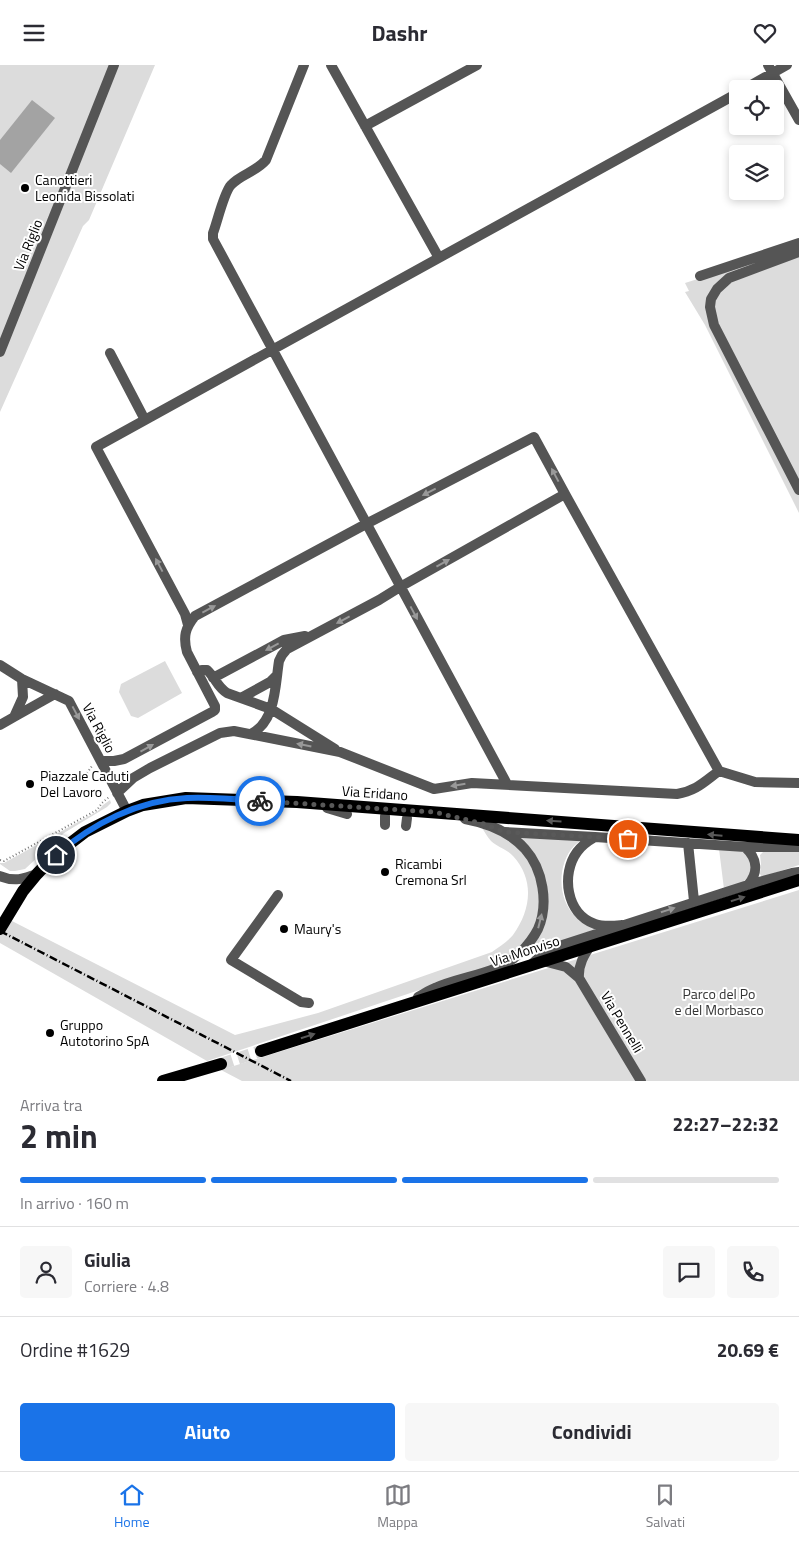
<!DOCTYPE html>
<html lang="it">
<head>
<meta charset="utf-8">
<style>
	:root { --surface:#fff; --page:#f7f7f7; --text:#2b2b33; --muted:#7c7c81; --line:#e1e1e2; --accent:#1a73e8 }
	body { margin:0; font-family:"Titillium Web",sans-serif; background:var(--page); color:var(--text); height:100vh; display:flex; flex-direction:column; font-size:19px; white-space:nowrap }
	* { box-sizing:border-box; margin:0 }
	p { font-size:16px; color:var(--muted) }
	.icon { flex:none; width:28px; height:28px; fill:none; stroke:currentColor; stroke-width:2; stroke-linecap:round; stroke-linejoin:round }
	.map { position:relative; height:1016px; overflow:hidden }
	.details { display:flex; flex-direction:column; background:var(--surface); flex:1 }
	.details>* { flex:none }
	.tools { position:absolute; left:729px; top:15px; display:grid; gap:10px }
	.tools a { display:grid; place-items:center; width:55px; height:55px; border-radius:5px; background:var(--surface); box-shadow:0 2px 8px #0003; font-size:25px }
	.pin { position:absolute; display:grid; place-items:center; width:42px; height:42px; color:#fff; margin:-21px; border:2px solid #fff; border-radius:50%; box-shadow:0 1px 5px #0007 }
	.courier { position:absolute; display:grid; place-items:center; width:50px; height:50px; margin:-25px; border:4px solid #1a73e8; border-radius:50%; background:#fff; color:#222; box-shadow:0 1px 6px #0007 }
	.head em { font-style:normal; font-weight:700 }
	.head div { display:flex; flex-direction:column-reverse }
	.head { display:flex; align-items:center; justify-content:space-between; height:85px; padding:0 20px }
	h1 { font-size:32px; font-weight:700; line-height:38px }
	.bar { display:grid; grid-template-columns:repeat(4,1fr); gap:8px 5px; align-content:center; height:60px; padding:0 20px }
	.bar i { height:6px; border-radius:4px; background:var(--line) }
	.bar .active { background:var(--accent) }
	.bar p { grid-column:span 4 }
	.line { display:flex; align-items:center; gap:12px; padding:0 20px; border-top:1px solid var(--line) }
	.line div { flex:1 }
	.round { display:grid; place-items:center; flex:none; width:52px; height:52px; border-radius:5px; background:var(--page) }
	.button { display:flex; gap:10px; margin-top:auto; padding:10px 20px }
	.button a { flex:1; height:58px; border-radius:5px; background:var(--accent); color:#fff; font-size:20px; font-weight:700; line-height:58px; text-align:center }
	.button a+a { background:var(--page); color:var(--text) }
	header { display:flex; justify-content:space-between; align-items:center; height:65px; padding:0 20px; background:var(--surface); font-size:22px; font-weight:700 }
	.dock { display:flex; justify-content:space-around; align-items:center; height:70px; border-top:1px solid var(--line); background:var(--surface); font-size:14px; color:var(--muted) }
	.dock a { display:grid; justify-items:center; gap:2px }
	.dock .active { color:var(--accent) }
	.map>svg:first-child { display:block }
	.green { fill:#dcdcdc }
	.water { fill:#a3a3a3 }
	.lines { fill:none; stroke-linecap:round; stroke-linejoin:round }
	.major-tunnel { stroke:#d9d9d9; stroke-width:12; stroke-dasharray:12 6; stroke-linecap:butt }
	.path { stroke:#777; stroke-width:2; stroke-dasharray:1 2.5; stroke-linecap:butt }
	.minor { stroke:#555; stroke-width:10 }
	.major { stroke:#000; stroke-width:12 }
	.rail { stroke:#000; stroke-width:2.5; stroke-dasharray:8 2.5 1 2.5; stroke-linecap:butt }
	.oneway { fill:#999 }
	.oneway2 { fill:#595959 }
	.done { stroke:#595959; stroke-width:5; stroke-dasharray:0 9 }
	.route { stroke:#1a73e8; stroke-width:6 }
	.poi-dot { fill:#000; stroke:#fff; stroke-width:2 }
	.labels { text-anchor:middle; stroke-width:4; stroke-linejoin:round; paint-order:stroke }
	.poi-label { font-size:14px; fill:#000; stroke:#fff; text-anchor:start }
	.street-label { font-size:14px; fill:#000; stroke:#fff }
	.park-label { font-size:14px; fill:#333; stroke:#fff }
</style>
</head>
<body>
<header><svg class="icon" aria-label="menu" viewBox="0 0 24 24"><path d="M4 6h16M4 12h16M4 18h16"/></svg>Dashr<svg class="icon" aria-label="heart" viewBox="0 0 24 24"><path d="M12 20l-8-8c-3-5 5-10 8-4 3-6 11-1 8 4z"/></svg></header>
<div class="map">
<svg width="799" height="1016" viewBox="0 0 799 1016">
	<rect width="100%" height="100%" fill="#fff"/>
	<path class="green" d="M0,0H155L89,155L83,161L0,347Z
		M799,182V448L705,260L685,227L689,226L685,218Z
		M165,596L182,628L138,653L131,651L119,627L121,619Z
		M110,735L111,738L107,742L64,768L25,804L15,806H10L0,799V798H4L98,746L103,740Z
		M482,763L583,773C580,776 577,778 574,781C557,799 557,835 576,852C583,857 596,860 605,863L207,996L0,878V866L10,855L235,970L318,948L492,887C499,882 508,876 513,870C531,845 535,815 513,791C507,784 497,782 491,776C487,772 485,767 482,763Z
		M719,784L739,785L747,789L753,802C745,820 742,818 724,824Z
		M763,787H799V800L762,812L760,809L761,799L760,790Z
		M799,825V1016H242L221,1005Z"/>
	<path class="water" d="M32,35L55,53L11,108L0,99V75Z"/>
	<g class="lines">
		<path class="major-tunnel" d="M221,999L261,986"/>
		<path class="path" d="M85,711L92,701
			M0,795L4,796L97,745L102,738L109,732"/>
		<path class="minor" d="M304,0L266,95C256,107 241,109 231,120C224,127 217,158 213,168V174L507,719
			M331,0L439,193
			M768,0L799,55
			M744,24L787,0
			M365,61L477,0
			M799,187L729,213L717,224L711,234L710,242L714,260L799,425
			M700,211L799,178
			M0,287L114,0
			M110,288L145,355
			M565,429L719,706
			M188,560L185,549L96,382L738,28
			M0,600L22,614L69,636L127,746
			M197,607L202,605H207C215,612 217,622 227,628L271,644L335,684
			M213,613L284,575L305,571
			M241,633L270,617L276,611
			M14,652L55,629
			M0,660L14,652L23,632L22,614
			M101,696H114L124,694L212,647L215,645V641L187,587C183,572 185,563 195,551L366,459L534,372L565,429L400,522L379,535L287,584L282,590L279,596C275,621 276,656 251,669
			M117,728L133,713L150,703L220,668L234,666L340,687L434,724L472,718L677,729C696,726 704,717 719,706L755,717L799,718
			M327,743L347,749
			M385,760V751
			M406,761L407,753
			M505,767L595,772
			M688,778L694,836
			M745,782H799
			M0,811C14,817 24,814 37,809
			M748,820L792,808L799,807
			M278,830L231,895L301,937L309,938
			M543,896L566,902L579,913L641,1016
			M531,900L547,885L748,820C759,807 757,793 745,782L595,772C588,776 582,780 577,787C561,809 566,849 595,859C604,862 612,861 622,860
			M579,913C578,900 584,890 591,880
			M418,932C424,929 429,925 435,923C461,911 499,909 520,888C526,882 534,872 538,864C549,839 543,804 525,784C510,767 487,758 465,754"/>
		<path class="major" d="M0,864L23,826L37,809L55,790L85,767L127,746L143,740L186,733L297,737L799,775
			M261,986L799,815
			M163,1016L221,999"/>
		<path class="rail" d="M0,866L291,1016"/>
	</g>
	<defs><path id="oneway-solid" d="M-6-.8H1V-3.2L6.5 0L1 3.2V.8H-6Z" transform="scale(1.25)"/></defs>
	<g class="oneway">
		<use href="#oneway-solid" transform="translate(555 410) rotate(-118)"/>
		<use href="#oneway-solid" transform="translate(429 427) rotate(153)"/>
		<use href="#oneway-solid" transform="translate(443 498) rotate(-29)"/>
		<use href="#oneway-solid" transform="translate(159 500) rotate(-118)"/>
		<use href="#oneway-solid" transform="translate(209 544) rotate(-28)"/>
		<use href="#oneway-solid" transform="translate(414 548) rotate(62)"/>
		<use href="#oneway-solid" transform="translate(343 555) rotate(152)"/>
		<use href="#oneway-solid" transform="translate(272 582) rotate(152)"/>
		<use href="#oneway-solid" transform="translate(76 648) rotate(62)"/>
		<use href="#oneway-solid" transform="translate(304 680) rotate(-169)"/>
		<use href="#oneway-solid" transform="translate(147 683) rotate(-29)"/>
		<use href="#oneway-solid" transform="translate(458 720) rotate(171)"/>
		<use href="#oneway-solid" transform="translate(668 845) rotate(-18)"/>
		<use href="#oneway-solid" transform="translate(540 856) rotate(-76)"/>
	</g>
	<g class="oneway2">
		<use href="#oneway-solid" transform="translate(554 756) rotate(-176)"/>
		<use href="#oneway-solid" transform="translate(715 770) rotate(-175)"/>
		<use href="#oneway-solid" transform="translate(738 834) rotate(-17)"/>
		<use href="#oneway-solid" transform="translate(308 971) rotate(-18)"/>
	</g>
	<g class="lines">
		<path class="done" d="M260,736L434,747L484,759L504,767L628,774"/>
		<path class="route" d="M56,790C92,759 138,735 187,733C211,732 236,734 260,736"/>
	</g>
	<g class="poi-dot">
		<circle cx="25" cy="123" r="5"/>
		<circle cx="30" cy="719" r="5"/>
		<circle cx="385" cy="807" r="5"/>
		<circle cx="284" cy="864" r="5"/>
		<circle cx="50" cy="968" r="5"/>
	</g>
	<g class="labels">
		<g class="poi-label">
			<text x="35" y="120">Canottieri<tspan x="35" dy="16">Leonida Bissolati</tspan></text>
			<text x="40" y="716">Piazzale Caduti<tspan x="40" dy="16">Del Lavoro</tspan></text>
			<text x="395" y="804">Ricambi<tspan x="395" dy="16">Cremona Srl</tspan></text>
			<text x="294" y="869">Maury's</text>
			<text x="60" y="965">Gruppo<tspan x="60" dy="16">Autotorino SpA</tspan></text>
		</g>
		<g class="street-label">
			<text transform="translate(28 180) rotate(-68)" y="5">Via Riglio</text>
			<text transform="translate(99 663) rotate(62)" y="5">Via Riglio</text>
			<text transform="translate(375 728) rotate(4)" y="5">Via Eridano</text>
			<text transform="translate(525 886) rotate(-18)" y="5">Via Monviso</text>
			<text transform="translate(622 957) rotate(59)" y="5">Via Pennelli</text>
		</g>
		<g class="park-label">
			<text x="719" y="934">Parco del Po<tspan x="719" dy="16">e del Morbasco</tspan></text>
		</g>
	</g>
</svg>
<div class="tools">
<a><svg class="icon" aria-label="locate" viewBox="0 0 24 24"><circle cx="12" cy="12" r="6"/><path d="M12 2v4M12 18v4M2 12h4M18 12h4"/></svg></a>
<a><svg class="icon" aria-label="layers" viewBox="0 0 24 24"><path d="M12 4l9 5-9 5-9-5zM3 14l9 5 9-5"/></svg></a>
</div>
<div class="pin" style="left:628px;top:774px;background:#ea580c"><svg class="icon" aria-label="bag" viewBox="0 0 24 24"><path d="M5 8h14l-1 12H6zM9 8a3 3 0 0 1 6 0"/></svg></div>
<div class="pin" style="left:56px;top:790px;background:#1f2937"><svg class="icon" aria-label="home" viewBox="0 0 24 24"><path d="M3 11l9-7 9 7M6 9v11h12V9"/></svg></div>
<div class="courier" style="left:260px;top:736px"><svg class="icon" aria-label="bike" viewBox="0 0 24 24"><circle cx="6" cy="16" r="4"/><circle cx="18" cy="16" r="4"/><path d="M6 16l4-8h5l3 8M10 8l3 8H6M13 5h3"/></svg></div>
</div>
<section class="details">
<div class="head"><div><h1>2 min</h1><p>Arriva tra</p></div><em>22:27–22:32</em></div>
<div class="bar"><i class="active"></i><i class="active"></i><i class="active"></i><i></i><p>In arrivo · 160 m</p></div>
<div class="line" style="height:90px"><a class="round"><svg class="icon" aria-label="person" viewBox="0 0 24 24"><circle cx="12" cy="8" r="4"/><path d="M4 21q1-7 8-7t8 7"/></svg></a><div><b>Giulia</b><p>Corriere · 4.8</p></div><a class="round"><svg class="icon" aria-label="chat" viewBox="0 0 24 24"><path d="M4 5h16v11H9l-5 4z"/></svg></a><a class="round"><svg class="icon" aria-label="phone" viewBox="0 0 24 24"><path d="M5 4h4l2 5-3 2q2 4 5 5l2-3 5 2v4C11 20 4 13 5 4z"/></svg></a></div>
<div class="line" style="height:65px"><div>Ordine #1629</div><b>20.69 €</b></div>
<div class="button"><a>Aiuto</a><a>Condividi</a></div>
</section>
<nav class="dock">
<a class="active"><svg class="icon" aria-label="home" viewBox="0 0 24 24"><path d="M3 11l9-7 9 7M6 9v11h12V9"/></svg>Home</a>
<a><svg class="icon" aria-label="map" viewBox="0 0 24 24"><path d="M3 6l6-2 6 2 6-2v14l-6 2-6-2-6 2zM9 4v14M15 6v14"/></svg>Mappa</a>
<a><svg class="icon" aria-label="saved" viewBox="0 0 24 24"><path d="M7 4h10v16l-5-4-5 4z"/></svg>Salvati</a>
</nav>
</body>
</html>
